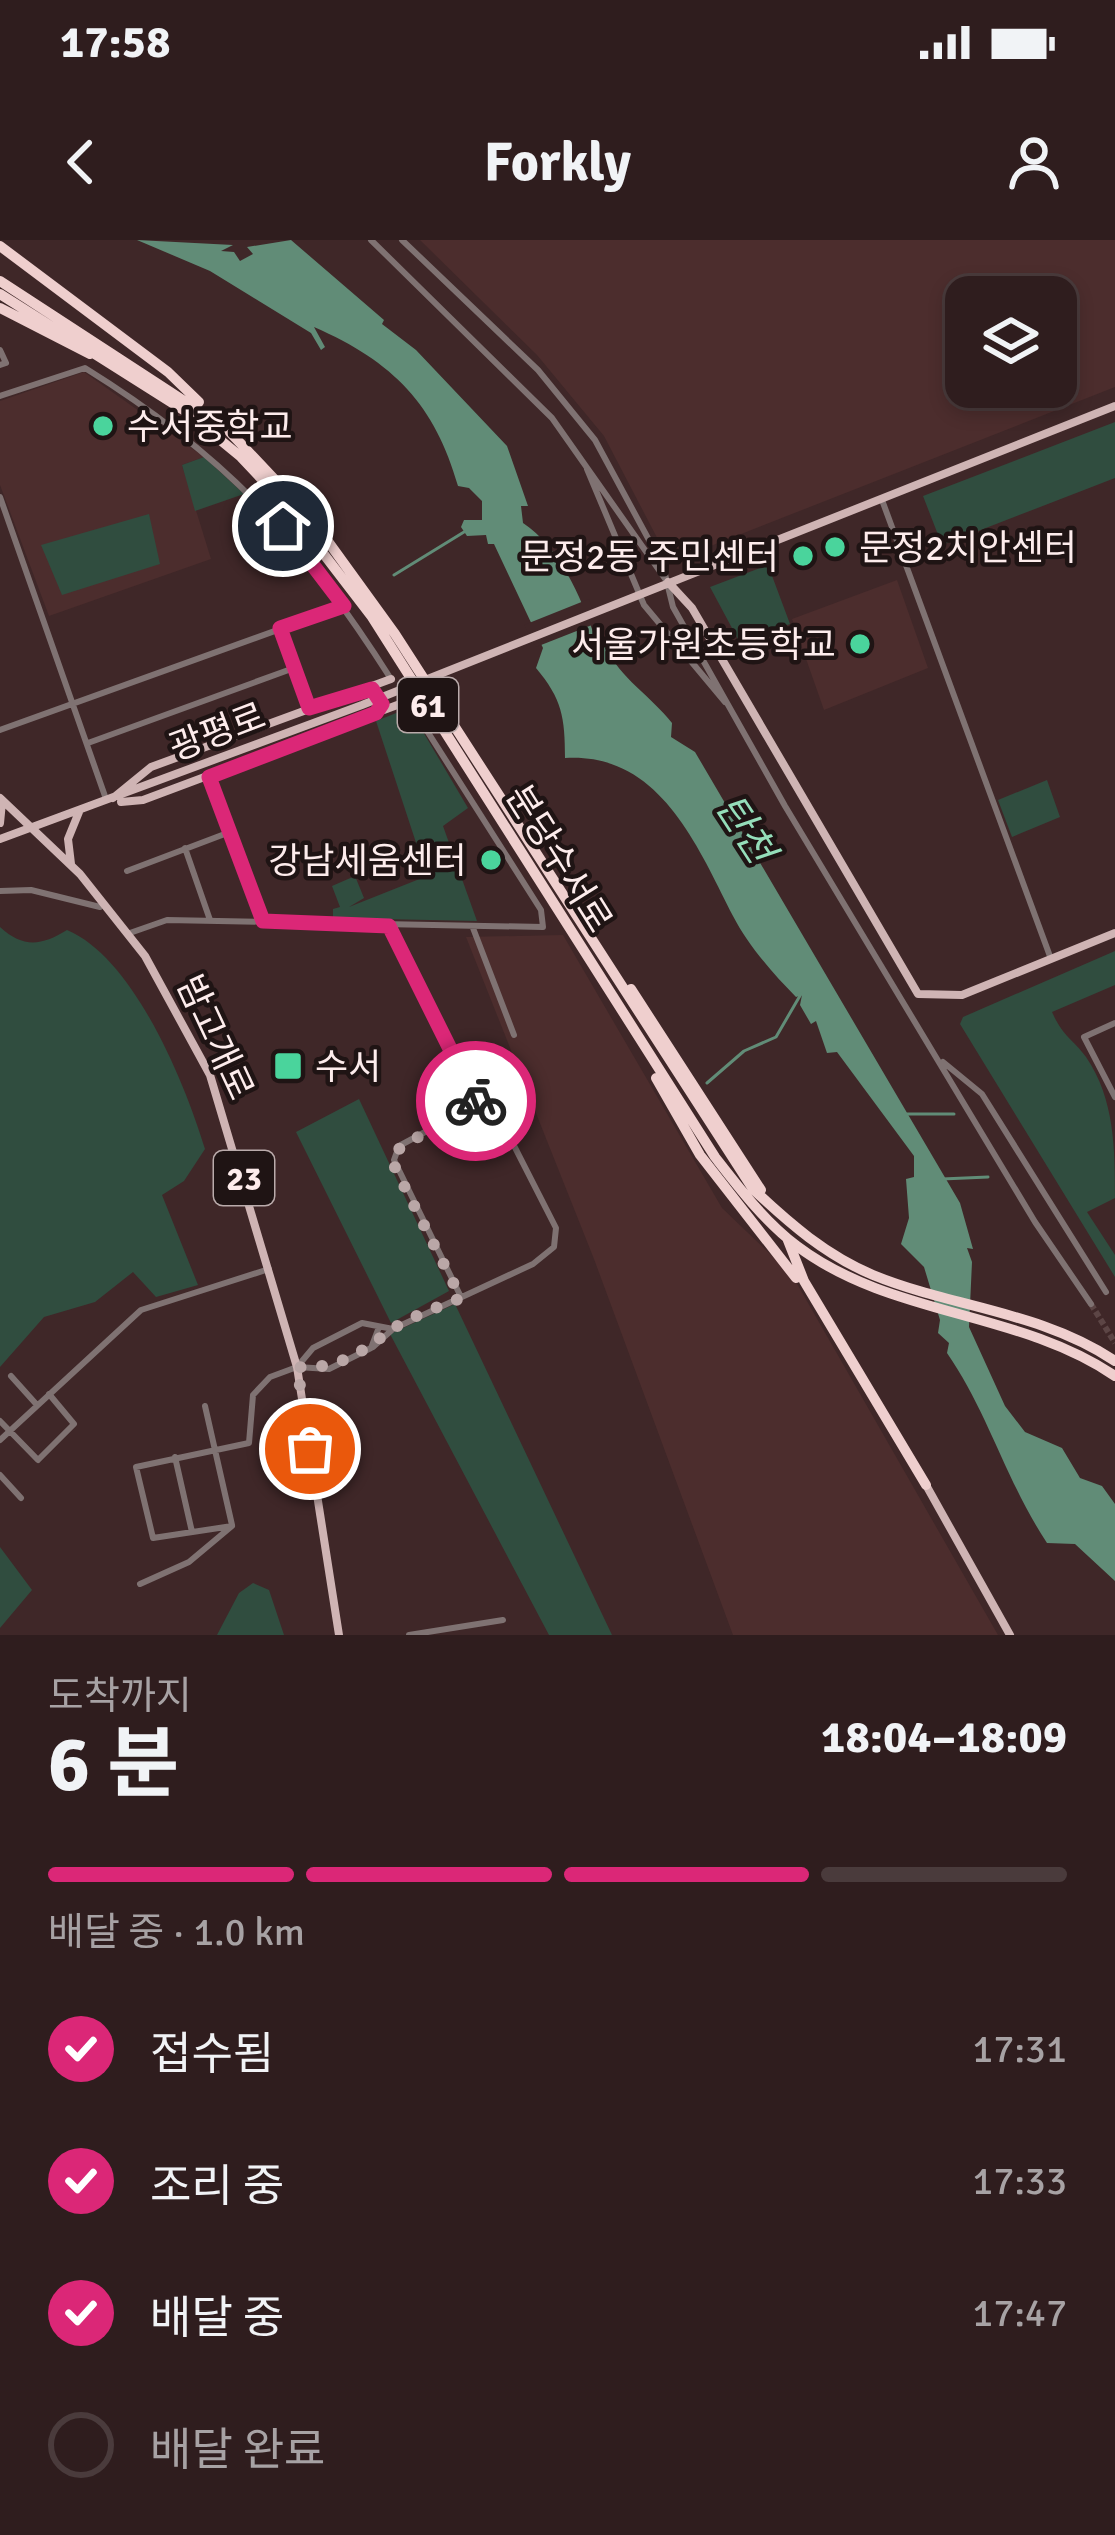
<!DOCTYPE html>
<html lang="ko">
<head>
<meta charset="utf-8">
<style>
	:root { --surface:#2f1d1e; --page:#3b2a2b; --text:#f1f3f6; --muted:#a7a2a4; --line:#4a3b3c; --accent:#db2777 }
	body { margin:0; font-family:Signika,"Noto Sans KR",sans-serif; background:var(--page); color:var(--text); height:100vh; display:flex; flex-direction:column; font-size:45px; white-space:nowrap }
	* { box-sizing:border-box; margin:0 }
	p { font-size:39px; color:var(--muted) }
	.icon { flex:none; width:66px; height:66px; fill:none; stroke:currentColor; stroke-width:2; stroke-linecap:round; stroke-linejoin:round }
	.map { position:relative; height:1395px; overflow:hidden }
	.details { display:flex; flex-direction:column; background:var(--surface); flex:1 }
	.details>* { flex:none }
	.controls { position:absolute; left:945px; top:36px; display:grid; gap:24px }
	.controls a { display:grid; place-items:center; width:132px; height:132px; border-radius:24px; background:var(--surface); box-shadow:0 6px 18px #0003,0 0 0 3px var(--line); font-size:60px }
	.pin { position:absolute; display:grid; place-items:center; width:102px; height:102px; color:#fff; margin:-51px; border:6px solid #fff; border-radius:50%; box-shadow:0 3px 12px #0007 }
	.courier { position:absolute; display:grid; place-items:center; width:120px; height:120px; margin:-60px; border:9px solid #db2777; border-radius:50%; background:#fff; color:#222; box-shadow:0 3px 15px #0007 }
	.summary em { font-style:normal; font-weight:700 }
	.summary div { display:flex; flex-direction:column-reverse }
	.summary { display:flex; align-items:center; justify-content:space-between; height:204px; padding:0 48px }
	h1 { font-size:78px; font-weight:700; line-height:90px }
	.bar { display:grid; grid-template-columns:repeat(4,1fr); gap:18px 12px; align-content:center; height:144px; padding:0 48px }
	.bar i { height:15px; border-radius:9px; background:var(--line) }
	.bar .on { background:var(--accent) }
	.bar p { grid-column:span 4 }
	ol { padding:0 48px; list-style:none }
	li { display:flex; align-items:center; gap:36px; height:132px }
	li p { margin-inline-start:auto }
	li .icon { padding:12px; border-radius:50%; background:var(--accent); color:#fff; stroke-width:4 }
	li:last-child { color:var(--muted) }
	li i { width:66px; height:66px; border:6px solid var(--line); border-radius:50% }
	.status { display:flex; justify-content:space-between; align-items:center; height:84px; padding:0 60px; background:var(--surface); direction:ltr }
	.status svg { height:33px; fill:currentColor }
	header { display:flex; justify-content:space-between; align-items:center; height:156px; padding:0 48px; background:var(--surface); font-size:54px; font-weight:700 }
	.map>svg:first-child { display:block }
	.built { fill:#4c2d2d; fill-rule:evenodd }
	.green { fill:#304d3f }
	.water { fill:#618c77 }
	.pier { fill:#3f2728 }
	.lines { fill:none; stroke-linecap:round; stroke-linejoin:round }
	.stream { stroke:#618c77; stroke-width:3 }
	.minor-tunnel { stroke:#5c4545; stroke-width:6; stroke-dasharray:6 3; stroke-linecap:butt }
	.minor { stroke:#7f7272; stroke-width:6 }
	.major { stroke:#cfb4b4; stroke-width:8 }
	.highway { stroke:#efcfce; stroke-width:10 }
	.done { stroke:#baa7a7; stroke-width:12; stroke-dasharray:0 21.6 }
	.route { stroke:#db2777; stroke-width:15 }
	.poi-dot { fill:#4ad49c; stroke:#1f1414; stroke-width:4.5 }
	.labels { text-anchor:middle; stroke-width:9; stroke-linejoin:round; paint-order:stroke }
	.shield { fill:#1f1414; stroke:#baabab; stroke-width:3 }
	.shield-label { font-size:33px; font-weight:bold; fill:#fdecec }
	.poi-label { font-size:36px; fill:#fdecec; stroke:#1f1414; text-anchor:start }
	.street-label { font-size:36px; fill:#fdecec; stroke:#1f1414 }
	.water-label { font-size:39px; font-style:italic; fill:#95deba; stroke:#1f1414 }
</style>
</head>
<body>
<div class="status"><b>17:58</b><svg viewBox="0 0 49 12"><path d="M0 12V9h3v3zM5 12V6h3v6zM10 12V3h3v9zM15 12V0h3v12zM26 1h20v11H26zM47 4h2v5h-2z"/></svg></div>
<header><svg class="icon" aria-label="back" viewBox="0 0 24 24"><path d="M15 5l-7 7 7 7"/></svg>Forkly<svg class="icon" aria-label="person" viewBox="0 0 24 24"><circle cx="12" cy="8" r="4"/><path d="M4 21q1-7 8-7t8 7"/></svg></header>
<div class="map">
<svg width="1115" height="1395" viewBox="0 0 1115 1395">
	<rect width="100%" height="100%" fill="#3f2728"/>
	<path class="built" d="M420,0H1115V147L675,320L665,313L604,196L537,115ZM966,57H1056V147H966Z
		M84,132L204,217L182,225L211,319L49,376L0,245V161Z
		M897,340L928,428L824,470L792,379Z
		M563,695L722,968L792,1035L998,1395H733L594,1019L466,697Z"/>
	<path class="green" d="M1115,182V238L942,305L923,256Z
		M204,217L244,254L195,271L182,225Z
		M149,274L160,324L62,355L41,305Z
		M768,325L790,384L740,403L710,347Z
		M409,468L468,568L443,586L477,681L333,678V669L340,667L332,646L355,636L364,658L349,667L427,636L376,481Z
		M1047,540L1060,577L1012,597L998,560Z
		M0,687C23,708 41,706 67,690C134,718 185,843 205,909L184,941L162,955L198,1045L156,1057L133,1032L95,1062L44,1077L0,1127Z
		M1115,711V745L1052,772C1063,797 1072,798 1086,817C1115,859 1115,910 1115,958L1087,972L1115,1015V1037L960,784L963,777Z
		M359,859L449,1051L391,1083L296,892Z
		M455,1064L612,1395H549L390,1094Z
		M0,1307L32,1350L0,1388Z
		M253,1343L269,1350L284,1395H217L239,1353Z"/>
	<path class="water" d="M137,0L233,5L221,11L234,12L240,21L253,14L247,7L291,0L384,80L382,84L416,110L507,206L528,266H521L523,283C559,307 580,354 596,400L616,404L607,409C620,438 651,456 672,483L671,497L695,512L960,963L973,1009L967,1008L972,1022L969,1087L1005,1166L1025,1192L1062,1208L1080,1238L1102,1246L1115,1264V1341L1075,1304L1047,1303C1006,1241 988,1172 947,1113L949,1103L938,1093L940,1080L924,1027L901,1004L909,978L906,939L914,937V916L837,812L827,813L816,781L811,784L800,765L802,755L796,757C773,734 748,705 733,676C697,605 659,512 565,518C565,477 562,459 536,428L543,408L494,304H488L486,295L467,296L461,287L464,280H482V261L469,248L458,246C435,165 394,122 314,87L325,107L321,110L311,93L210,31Z"/>
	<path class="pier" d="M589,359L597,383L536,407L524,385Z"/>
	<g class="lines">
		<path class="stream" d="M394,335L464,292
			M707,843L744,811L776,797L801,754
			M907,874H954
			M942,939L988,937"/>
		<path class="minor-tunnel" d="M1091,1064L1115,1103"/>
		<path class="minor" d="M371,0L552,178L666,340
			M402,0L538,130L595,200L663,326L673,367L785,566L1035,982L1091,1064
			M0,110L6,123L0,125
			M0,156L85,128C227,216 302,299 391,439
			M587,229L644,365L725,462
			M0,257L106,559
			M882,260L1051,719
			M280,388L309,468
			M0,490L344,366
			M88,503L294,428
			M210,537L263,679
			M185,608L210,680
			M127,631L230,592
			M0,651L31,650L100,667
			M389,686L477,864
			M473,688L514,795
			M127,694L167,680L543,687L541,670L408,461
			M1115,783L1084,797L1115,857
			M943,822L982,854L1106,1052
			M373,1107L393,1089
			M297,1127L313,1108L362,1083L393,1089L533,1024L554,1007L556,988L505,888L477,864L399,906L394,920L461,1057
			M11,1136L37,1165
			M205,1166L232,1285
			M0,1181L38,1220L74,1184L49,1154
			M0,1200L141,1070L269,1029
			M175,1217L192,1292
			M0,1235L21,1258
			M232,1286L153,1298L136,1227L249,1203L253,1155L270,1137L297,1127L329,1129L371,1108L379,1087
			M140,1344L189,1322L232,1286
			M409,1395L503,1380"/>
		<path class="major" d="M668,342L692,368L918,754L962,755L1115,693
			M0,558L80,634L145,716L210,835L297,1127L339,1395
			M113,558L151,527L391,439
			M121,562L143,560L408,461
			M0,583L2,562
			M0,599L362,465L1115,166
			M71,624L68,599L79,572
			M926,1245L1010,1395"/>
		<path class="highway" d="M0,6L168,132L199,162
			M0,41L227,189L311,278L395,394L753,949C790,984 826,1015 873,1035C954,1068 1040,1071 1115,1121
			M0,54L185,171L241,217L286,265L372,377L715,917C740,949 765,982 797,1006C891,1077 1018,1070 1115,1136
			M0,68L90,114
			M631,749L761,950
			M656,838L700,915L796,1038
			M787,998L804,1041L926,1245"/>
	</g>
	<g class="lines">
		<path class="done" d="M310,1209L297,1127C339,1129 359,1114 391,1090C411,1076 439,1067 461,1058L395,928L394,912L476,861"/>
		<path class="route" d="M283,286L344,366L280,388L309,468L372,449L382,464L376,473L209,537L263,681L389,686L476,861"/>
	</g>
	<g class="poi-dot">
		<circle cx="103" cy="186" r="12"/>
		<circle cx="835" cy="307" r="12"/>
		<circle cx="803" cy="316" r="12"/>
		<circle cx="860" cy="404" r="12"/>
		<circle cx="491" cy="620" r="12"/>
		<rect x="273" y="811" width="30" height="30" rx="6"/>
	</g>
	<g class="labels">
		<g class="shield">
			<rect x="398" y="438" width="60" height="54" rx="9"/>
			<rect x="214" y="911" width="60" height="54" rx="9"/>
		</g>
		<g class="shield-label">
			<text x="428" y="477">61</text>
			<text x="244" y="950">23</text>
		</g>
		<g class="poi-label">
			<text x="127" y="199">수서중학교</text>
			<text x="859" y="320">문정2치안센터</text>
			<text x="779" y="329" text-anchor="end">문정2동 주민센터</text>
			<text x="836" y="417" text-anchor="end">서울가원초등학교</text>
			<text x="467" y="633" text-anchor="end">강남세움센터</text>
			<text x="315" y="839">수서</text>
		</g>
		<g class="street-label">
			<text transform="translate(217 491) rotate(-21)" y="13">광평로</text>
			<text transform="translate(560 618) rotate(58)" y="13">분당수서로</text>
			<text transform="translate(216 797) rotate(65)" y="13">밤고개로</text>
		</g>
		<g class="water-label">
			<text transform="translate(746 588) rotate(57)" y="14">탄천</text>
		</g>
	</g>
</svg>
<div class="controls">
<a><svg class="icon" aria-label="layers" viewBox="0 0 24 24"><path d="M12 4l9 5-9 5-9-5zM3 14l9 5 9-5"/></svg></a>
</div>
<div class="pin" style="left:310px;top:1209px;background:#ea580c"><svg class="icon" aria-label="bag" viewBox="0 0 24 24"><path d="M5 8h14l-1 12H6zM9 8a3 3 0 0 1 6 0"/></svg></div>
<div class="pin" style="left:283px;top:286px;background:#1f2937"><svg class="icon" aria-label="home" viewBox="0 0 24 24"><path d="M3 11l9-7 9 7M6 9v11h12V9"/></svg></div>
<div class="courier" style="left:476px;top:861px"><svg class="icon" aria-label="bike" viewBox="0 0 24 24"><circle cx="6" cy="16" r="4"/><circle cx="18" cy="16" r="4"/><path d="M6 16l4-8h5l3 8M10 8l3 8H6M13 5h3"/></svg></div>
</div>
<section class="details">
<div class="summary"><div><h1>6 분</h1><p>도착까지</p></div><em>18:04–18:09</em></div>
<div class="bar"><i class="on"></i><i class="on"></i><i class="on"></i><i></i><p>배달 중 · 1.0 km</p></div>
<ol>
<li><svg class="icon" aria-label="check" viewBox="0 0 24 24"><path d="M5 12l5 5 9-10"/></svg>접수됨<p>17:31</p></li>
<li><svg class="icon" aria-label="check" viewBox="0 0 24 24"><path d="M5 12l5 5 9-10"/></svg>조리 중<p>17:33</p></li>
<li><svg class="icon" aria-label="check" viewBox="0 0 24 24"><path d="M5 12l5 5 9-10"/></svg>배달 중<p>17:47</p></li>
<li><i></i>배달 완료</li>
</ol>
</section>
</body>
</html>
